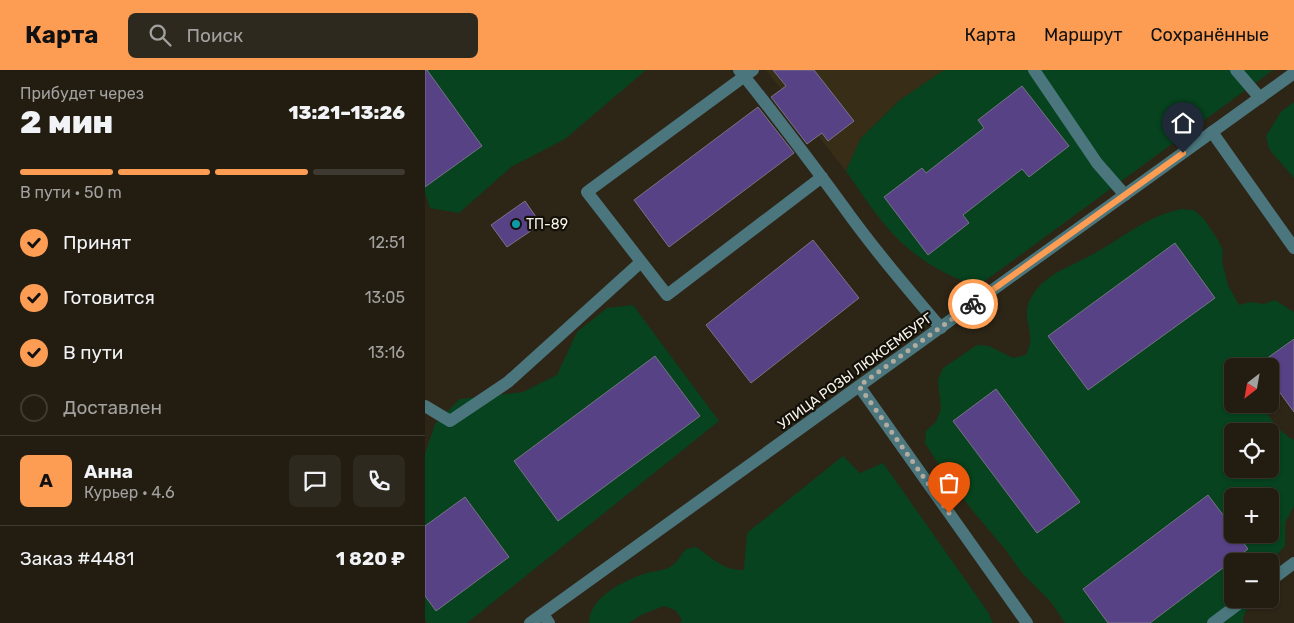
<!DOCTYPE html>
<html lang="ru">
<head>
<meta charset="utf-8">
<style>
	:root { --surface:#221c11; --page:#2e291f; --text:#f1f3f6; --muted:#a2a19f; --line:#3f3a31; --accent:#fc9d53 }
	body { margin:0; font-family:Rubik,sans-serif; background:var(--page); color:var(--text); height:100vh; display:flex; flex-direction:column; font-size:19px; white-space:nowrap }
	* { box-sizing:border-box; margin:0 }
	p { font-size:16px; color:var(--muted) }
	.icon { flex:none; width:28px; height:28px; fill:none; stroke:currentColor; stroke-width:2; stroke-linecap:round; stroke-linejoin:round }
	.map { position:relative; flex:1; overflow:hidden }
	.panel { display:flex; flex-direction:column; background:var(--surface); width:425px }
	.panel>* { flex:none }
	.needle { width:32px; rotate:211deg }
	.fabs { position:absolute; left:799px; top:288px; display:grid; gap:10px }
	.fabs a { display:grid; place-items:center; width:55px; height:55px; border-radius:8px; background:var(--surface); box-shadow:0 1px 4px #0004,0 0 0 1px var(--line); font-size:25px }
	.pin { position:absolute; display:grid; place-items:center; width:42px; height:42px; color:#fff; margin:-51px -21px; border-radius:50% 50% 50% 0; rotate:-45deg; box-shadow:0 0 5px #0007 }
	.pin .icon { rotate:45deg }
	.courier { position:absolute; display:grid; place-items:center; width:50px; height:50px; margin:-25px; border:4px solid #fc9d53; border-radius:50%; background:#fff; color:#222; box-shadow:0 1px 6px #0007 }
	.overview em { font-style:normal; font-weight:800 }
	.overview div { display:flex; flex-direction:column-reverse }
	.overview { display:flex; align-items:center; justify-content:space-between; height:85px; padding:0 20px }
	h1 { font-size:32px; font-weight:800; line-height:38px }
	.bar { display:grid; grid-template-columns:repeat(4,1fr); gap:8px 5px; align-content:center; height:60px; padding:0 20px }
	.bar i { height:6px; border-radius:4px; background:var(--line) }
	.bar .selected { background:var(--accent) }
	.bar p { grid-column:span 4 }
	.line { display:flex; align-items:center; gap:12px; padding:0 20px; border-top:1px solid var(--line) }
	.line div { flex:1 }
	.round { display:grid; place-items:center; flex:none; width:52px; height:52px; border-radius:8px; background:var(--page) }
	ol { padding:0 20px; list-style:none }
	li { display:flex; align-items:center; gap:15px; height:55px }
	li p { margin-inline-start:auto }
	li .icon { padding:5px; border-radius:50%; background:var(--accent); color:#111; stroke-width:4 }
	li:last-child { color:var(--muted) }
	li i { width:28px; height:28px; border:2px solid var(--line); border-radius:50% }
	header { display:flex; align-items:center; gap:30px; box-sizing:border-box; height:70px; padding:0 25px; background:var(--accent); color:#111 }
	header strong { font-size:24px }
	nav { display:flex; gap:28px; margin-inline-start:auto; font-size:18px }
	.search { width:350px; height:45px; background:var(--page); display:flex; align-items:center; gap:12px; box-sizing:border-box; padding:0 18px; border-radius:8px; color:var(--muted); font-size:19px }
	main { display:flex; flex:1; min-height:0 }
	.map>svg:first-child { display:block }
	.built { fill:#382e18 }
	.green { fill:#06431e; fill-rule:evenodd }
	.building { fill:#584286; stroke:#777385 }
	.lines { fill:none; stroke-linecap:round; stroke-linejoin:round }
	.service { stroke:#4b767e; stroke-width:12 }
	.minor { stroke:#4b767e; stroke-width:12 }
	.done { stroke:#b2aca0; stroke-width:5; stroke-dasharray:0 9 }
	.route { stroke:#fc9d53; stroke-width:6 }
	.culture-dot { fill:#0f9aa8; stroke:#131009; stroke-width:2 }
	.labels { text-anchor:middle; stroke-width:4.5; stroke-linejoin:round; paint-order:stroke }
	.poi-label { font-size:14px; fill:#f9f4ea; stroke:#131009; text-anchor:start }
	.street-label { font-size:14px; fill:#f9f4ea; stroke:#131009 }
</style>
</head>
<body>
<header>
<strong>Карта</strong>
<div class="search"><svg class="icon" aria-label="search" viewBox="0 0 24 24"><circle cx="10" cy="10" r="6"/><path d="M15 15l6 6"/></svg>Поиск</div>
<nav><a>Карта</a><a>Маршрут</a><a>Сохранённые</a></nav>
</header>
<main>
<section class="panel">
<div class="overview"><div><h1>2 мин</h1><p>Прибудет через</p></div><em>13:21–13:26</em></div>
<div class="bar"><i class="selected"></i><i class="selected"></i><i class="selected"></i><i></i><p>В пути · 50 m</p></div>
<ol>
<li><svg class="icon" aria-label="check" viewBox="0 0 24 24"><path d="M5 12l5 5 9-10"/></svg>Принят<p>12:51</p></li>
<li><svg class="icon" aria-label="check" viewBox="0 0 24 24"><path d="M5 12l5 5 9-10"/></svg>Готовится<p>13:05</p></li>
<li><svg class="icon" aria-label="check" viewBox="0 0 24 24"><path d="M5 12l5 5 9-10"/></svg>В пути<p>13:16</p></li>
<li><i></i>Доставлен</li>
</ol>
<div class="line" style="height:90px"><b class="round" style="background:var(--accent);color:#111">А</b><div><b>Анна</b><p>Курьер · 4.6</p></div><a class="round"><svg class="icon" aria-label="chat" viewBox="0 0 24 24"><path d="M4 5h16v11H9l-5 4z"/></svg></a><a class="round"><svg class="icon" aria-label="phone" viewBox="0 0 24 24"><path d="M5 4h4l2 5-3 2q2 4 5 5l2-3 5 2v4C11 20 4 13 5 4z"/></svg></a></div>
<div class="line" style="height:65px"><div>Заказ #4481</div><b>1 820 ₽</b></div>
</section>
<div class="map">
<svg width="869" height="553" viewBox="0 0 869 553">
	<rect width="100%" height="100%" fill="#2d2617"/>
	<path class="built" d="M341,0H519L475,30L436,68L421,101Z"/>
	<path class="green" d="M2,0H221L140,69L86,97L34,143L5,138L0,122Z
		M519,0H848L553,216C522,207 490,188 468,164C450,145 436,122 421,101L436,68L475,30Z
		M869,32V108L844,79L841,66L856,42Z
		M756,139L769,140L779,149L793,170L798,181L797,192L803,215L814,235L826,232L839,234L850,230L869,242V269L834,294L808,296V334H836C845,348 854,362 869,370V436L860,453V476L845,492L808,491V529H826L818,548V553H640L626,532L597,503L580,479L552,446L523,409L500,373L501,361L511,352L516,339L513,310L518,298L552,275L564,276L588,288L601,285C602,282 604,278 605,274C607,261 598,245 604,232C617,202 652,195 677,179C704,163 724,146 756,139ZM808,361H845V399H808ZM808,426H845V464H808Z
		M208,235L294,351L42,553H2L0,550V384L10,354L35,329L98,322L132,305L152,262L182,238Z
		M418,386L435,403L458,393L563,542L568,553H255L257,549L250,540L239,536L216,545L204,553H164C164,526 203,508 226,502C233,501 239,500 245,497C252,493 256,485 261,479L271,477C287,488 299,501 319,500L322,463Z"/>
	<path class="building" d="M0,0H2L57,76L0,117Z
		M348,0H389L429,51L403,71L397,63L382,74L346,27L361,16Z
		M597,16L644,76L604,107L597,99L538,145L544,153L503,185L459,127L497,98L501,103L559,58L553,50Z
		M333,37L369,83L244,177L209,130Z
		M100,131L116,154L82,177L66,155Z
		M388,170L434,228L326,313L281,255Z
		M750,173L790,228L663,320L623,266Z
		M869,269V342L845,309V296H835L834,294Z
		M230,286L275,346L133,451L89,391Z
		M571,319L655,432L612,463L528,351Z
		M783,425L808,458V464H812L823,479L725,553H683L658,519Z
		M40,427L84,487L11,541L0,526V456Z"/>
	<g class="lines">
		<path class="service" d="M314,0C350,44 384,90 418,136C448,178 482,218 516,258
			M328,0L162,122L242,225L397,107
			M609,0L672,93L700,125
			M811,0L835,28
			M787,62L869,178
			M0,336L25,351L83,312L216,192
			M845,511L869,493
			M118,544L124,553
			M788,553L820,529"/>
		<path class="minor" d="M434,316L602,553
			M105,553L869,3"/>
	</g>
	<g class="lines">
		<path class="done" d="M524,443L434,316L548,234"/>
		<path class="route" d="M548,234L758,83"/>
	</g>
	<circle class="culture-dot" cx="91" cy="154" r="5"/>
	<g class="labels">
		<g class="poi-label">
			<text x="101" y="159">ТП-89</text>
		</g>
		<g class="street-label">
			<text transform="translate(430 301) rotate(-36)" y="5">УЛИЦА РОЗЫ ЛЮКСЕМБУРГ</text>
		</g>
	</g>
</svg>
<div class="fabs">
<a><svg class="needle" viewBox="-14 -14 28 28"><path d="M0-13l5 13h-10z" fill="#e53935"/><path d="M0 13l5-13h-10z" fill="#a2a19f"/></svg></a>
<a><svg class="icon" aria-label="locate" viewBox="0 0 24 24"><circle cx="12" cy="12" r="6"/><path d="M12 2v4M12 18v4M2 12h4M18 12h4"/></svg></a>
<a>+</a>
<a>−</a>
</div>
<div class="pin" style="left:524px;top:443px;background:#ea580c"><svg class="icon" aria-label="bag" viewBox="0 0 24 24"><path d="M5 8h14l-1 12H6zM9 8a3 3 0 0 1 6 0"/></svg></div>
<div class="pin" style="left:758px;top:83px;background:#1f2937"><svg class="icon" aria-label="home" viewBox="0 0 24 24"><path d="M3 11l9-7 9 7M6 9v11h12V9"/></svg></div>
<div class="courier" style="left:548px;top:234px"><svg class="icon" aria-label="bike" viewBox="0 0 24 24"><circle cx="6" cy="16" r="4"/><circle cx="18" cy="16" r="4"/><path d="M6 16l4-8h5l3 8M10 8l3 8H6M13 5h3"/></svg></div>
</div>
</main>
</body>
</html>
